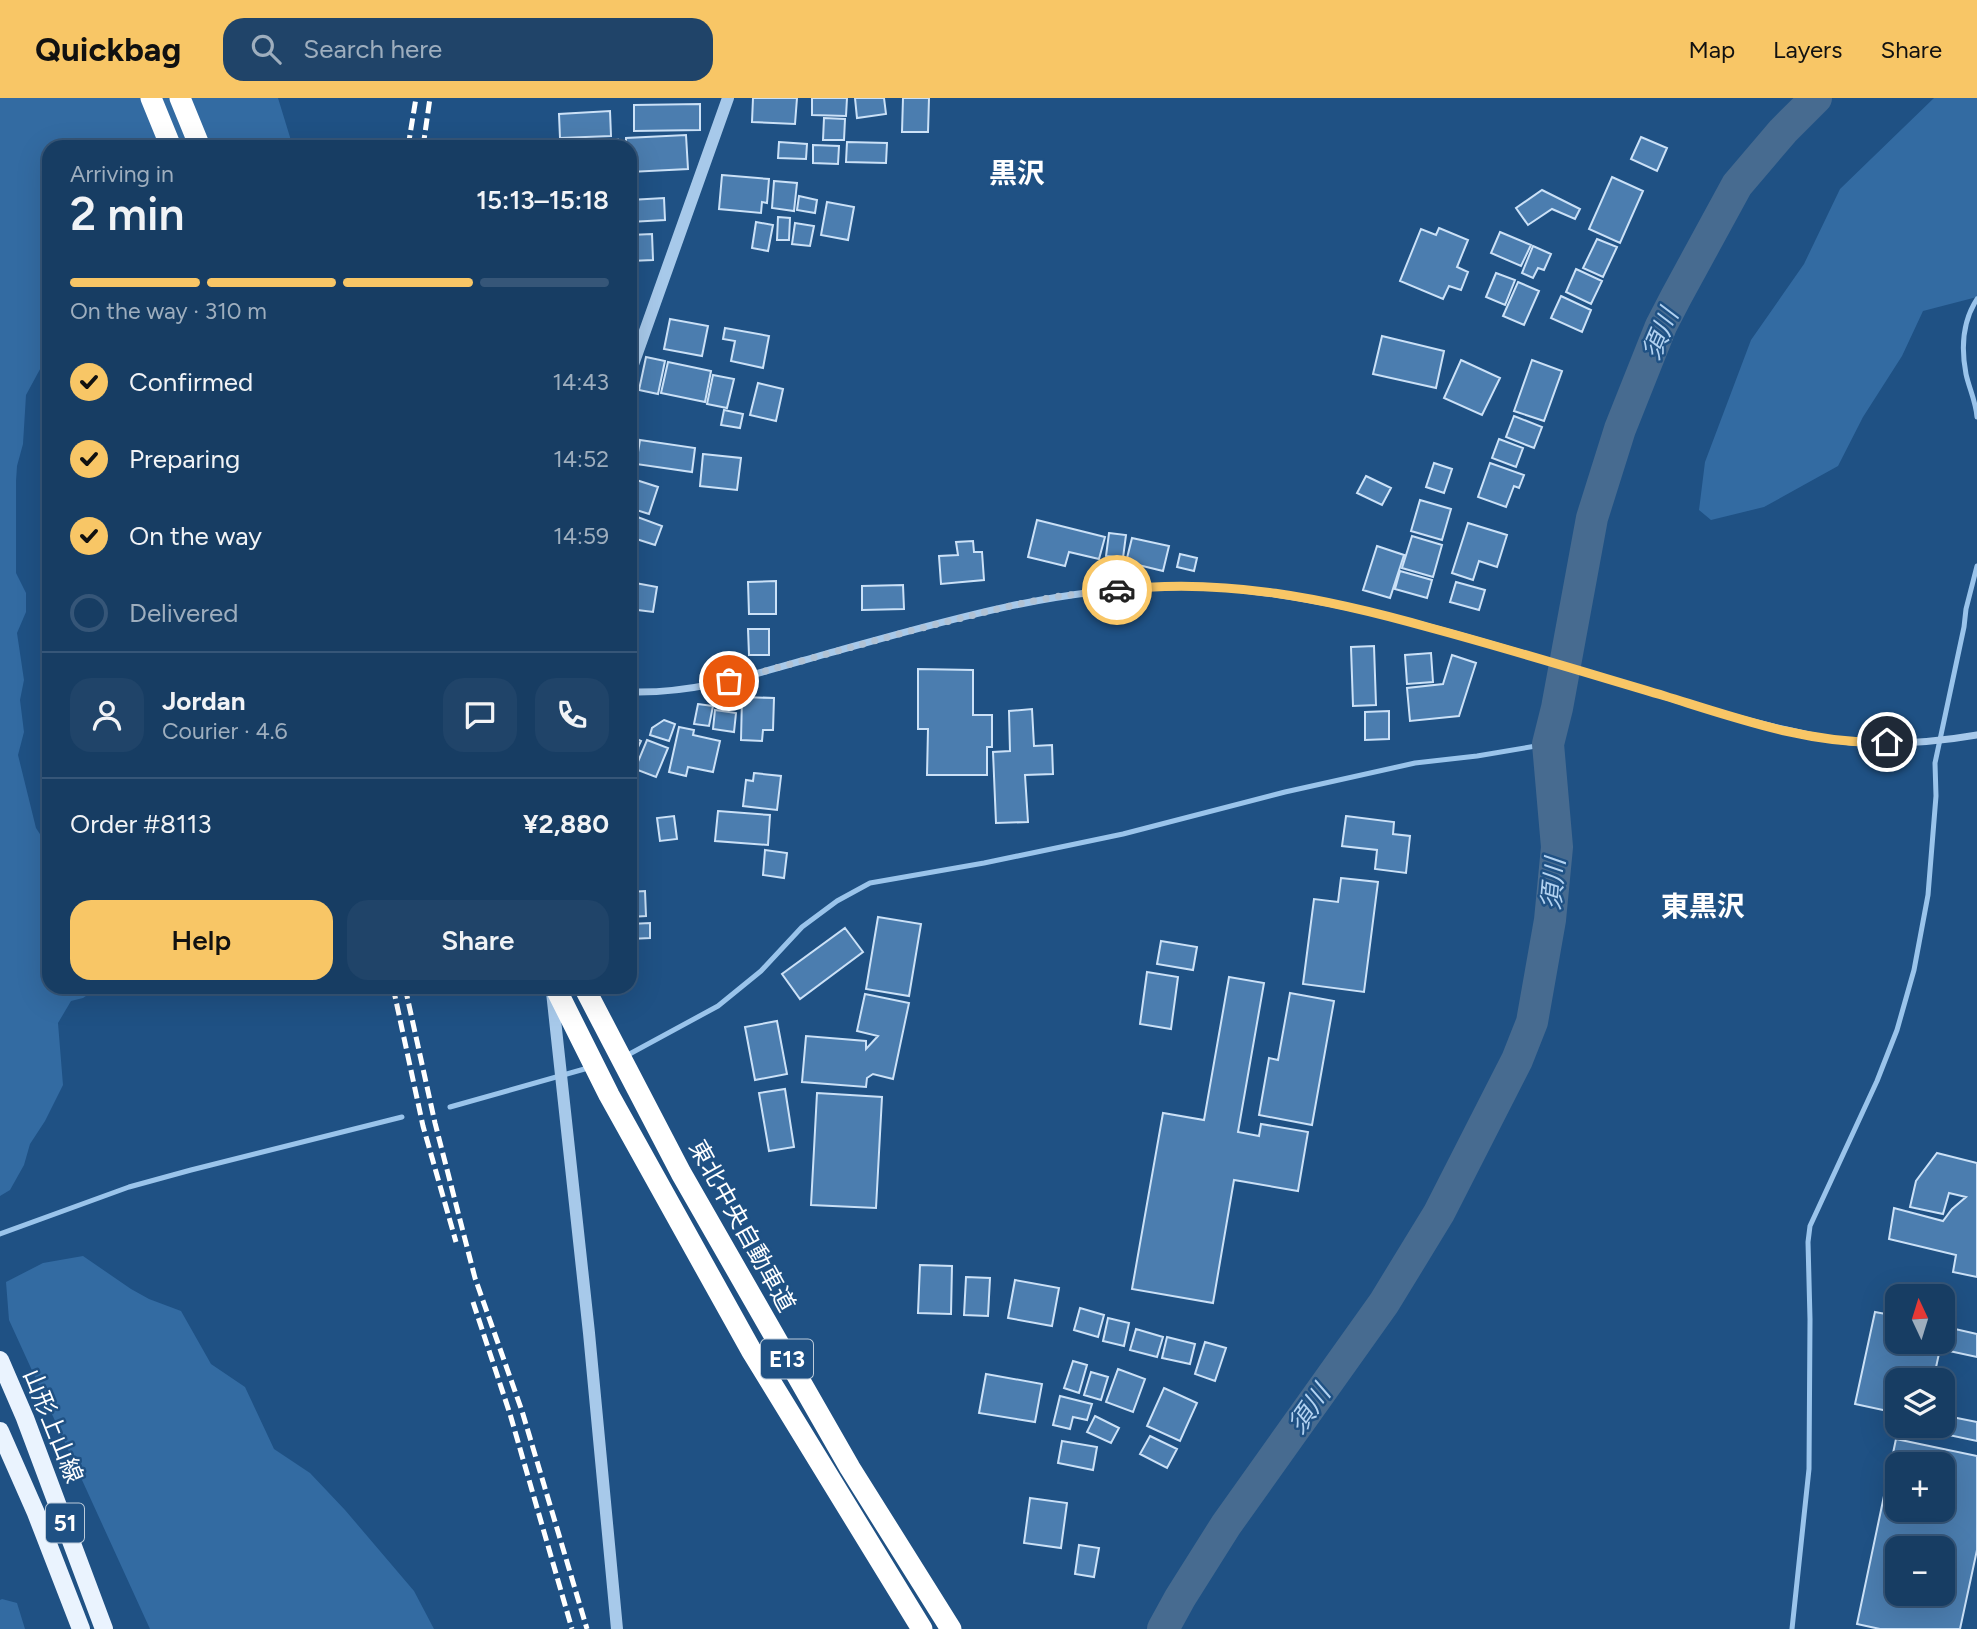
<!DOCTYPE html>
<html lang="en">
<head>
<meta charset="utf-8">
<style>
	:root { --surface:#173d63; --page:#204469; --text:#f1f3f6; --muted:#9eaebe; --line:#365678; --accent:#f8c666 }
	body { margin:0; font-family:Figtree,"Noto Sans JP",sans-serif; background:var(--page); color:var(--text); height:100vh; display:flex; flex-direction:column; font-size:26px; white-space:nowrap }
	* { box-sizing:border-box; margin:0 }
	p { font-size:23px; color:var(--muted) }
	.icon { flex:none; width:38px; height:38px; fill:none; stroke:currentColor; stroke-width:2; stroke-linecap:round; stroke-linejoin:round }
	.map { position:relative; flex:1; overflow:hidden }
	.details { position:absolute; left:42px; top:42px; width:595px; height:854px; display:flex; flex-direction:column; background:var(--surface); border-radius:21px; box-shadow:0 7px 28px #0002,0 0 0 2px var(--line) }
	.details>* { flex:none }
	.needle { width:46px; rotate:356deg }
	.buttons { position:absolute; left:1885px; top:1186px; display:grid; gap:14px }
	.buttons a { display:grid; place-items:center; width:70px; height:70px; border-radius:14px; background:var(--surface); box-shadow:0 7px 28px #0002,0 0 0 2px var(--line); font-size:35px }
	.pin { position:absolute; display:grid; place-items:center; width:60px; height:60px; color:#fff; margin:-30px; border:4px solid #fff; border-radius:50%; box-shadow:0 2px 7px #0007 }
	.courier { position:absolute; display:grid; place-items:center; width:70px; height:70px; margin:-35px; border:5px solid #f8c666; border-radius:50%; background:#fff; color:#222; box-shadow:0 2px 9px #0007 }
	.summary em { font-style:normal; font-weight:600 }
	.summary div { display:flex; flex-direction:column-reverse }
	.summary { display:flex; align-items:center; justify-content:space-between; height:119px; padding:0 28px }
	h1 { font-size:46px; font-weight:600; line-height:52px }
	.bar { display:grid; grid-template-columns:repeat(4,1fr); gap:10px 7px; align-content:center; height:84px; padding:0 28px }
	.bar i { height:9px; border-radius:5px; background:var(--line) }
	.bar .selected { background:var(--accent) }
	.bar p { grid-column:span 4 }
	.line { display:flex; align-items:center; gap:18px; padding:0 28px; border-top:2px solid var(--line) }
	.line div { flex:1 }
	.round { display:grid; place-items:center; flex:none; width:74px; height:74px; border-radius:21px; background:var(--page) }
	ol { padding:0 28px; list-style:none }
	li { display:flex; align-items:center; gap:21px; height:77px }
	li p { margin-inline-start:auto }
	li .icon { padding:7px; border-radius:50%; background:var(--accent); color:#111; stroke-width:4 }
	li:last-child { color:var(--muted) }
	li i { width:38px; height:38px; border:4px solid var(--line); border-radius:50% }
	.cta { display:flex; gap:14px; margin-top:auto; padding:14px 28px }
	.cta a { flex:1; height:80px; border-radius:21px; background:var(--accent); color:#111; font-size:28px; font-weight:600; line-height:80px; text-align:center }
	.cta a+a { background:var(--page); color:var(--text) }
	header { display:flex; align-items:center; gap:42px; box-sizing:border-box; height:98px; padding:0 35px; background:var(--accent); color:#111 }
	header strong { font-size:33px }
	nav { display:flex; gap:38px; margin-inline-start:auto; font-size:24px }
	.search { width:490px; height:63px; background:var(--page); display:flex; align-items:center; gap:18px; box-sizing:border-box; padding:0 24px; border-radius:21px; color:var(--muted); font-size:26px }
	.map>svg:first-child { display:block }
	.green { fill:#336ba2 }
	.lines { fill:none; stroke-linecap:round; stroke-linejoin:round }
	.stream { stroke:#9ac4eb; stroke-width:5 }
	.river { stroke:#476b90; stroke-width:32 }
	.building { fill:#4b7daf; stroke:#cbe1f7; stroke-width:2; fill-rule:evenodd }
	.minor { stroke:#a7c9ea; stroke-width:7 }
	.tertiary { stroke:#a7c9ea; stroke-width:12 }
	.primary { stroke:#eaf3fe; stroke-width:18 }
	.motorway { stroke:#fff; stroke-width:21 }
	.rail { stroke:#fff; stroke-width:5; stroke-dasharray:12 5; stroke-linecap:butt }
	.done { stroke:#b1c2d4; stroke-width:7; stroke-dasharray:0 12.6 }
	.route { stroke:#f8c666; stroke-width:9 }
	.labels { text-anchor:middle; stroke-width:5; stroke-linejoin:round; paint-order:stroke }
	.shield { fill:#1f5184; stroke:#bccbda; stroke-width:2 }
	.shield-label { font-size:23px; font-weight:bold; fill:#fff }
	.street-label { font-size:24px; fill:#fff; stroke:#1f5184 }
	.water-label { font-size:26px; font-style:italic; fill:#b2d2f1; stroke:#1f5184 }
	.quarter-label { font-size:28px; font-weight:bold; fill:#fff; stroke:#1f5184 }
</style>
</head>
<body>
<header>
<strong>Quickbag</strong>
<div class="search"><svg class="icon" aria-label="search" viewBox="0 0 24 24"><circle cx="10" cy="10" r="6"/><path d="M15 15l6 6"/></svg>Search here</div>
<nav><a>Map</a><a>Layers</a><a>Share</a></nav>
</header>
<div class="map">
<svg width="1977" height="1531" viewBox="0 0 1977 1531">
	<rect width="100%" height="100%" fill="#1f5184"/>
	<path class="green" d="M0,0H278L293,49H49V240L44,245L45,262L26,297L23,346L17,368L16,383V475L26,495V514L17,535L24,582L20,602L24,634L18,657L36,730L49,750V889H99L83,900L71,903L58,925L63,987L45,1023L30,1046L24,1067L10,1092L0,1098Z
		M1934,0H1977V199L1923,213L1902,258L1863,319L1838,368L1764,409L1711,422L1699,412L1705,364L1751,242L1804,166L1840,91Z
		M83,1158L131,1191L149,1201L181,1213L211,1266L245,1289L274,1351L310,1375L345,1412L414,1493L434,1531H150L9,1222L6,1184L43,1165Z
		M2,1501L17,1505L25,1531H0V1502Z"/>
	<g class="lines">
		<path class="stream" d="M1977,201C1962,224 1961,250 1966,276C1969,290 1976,304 1977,319
			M624,959L718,908L761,873L802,829L837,803L870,785L984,765L1123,736L1285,694L1415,665L1477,658L1548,646
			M450,1009L588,970
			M0,1136L129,1089L191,1072L402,1019
			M1792,1531L1809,1371L1810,1221L1808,1144L1810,1128L1877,983L1897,932L1914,872L1928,797L1936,698L1935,665L1964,529L1966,511L1977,468"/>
		<path class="river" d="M1163,1531L1180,1500L1226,1427L1384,1205L1439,1115L1517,962L1532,924L1550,822L1557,749L1548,646L1557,610L1592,420L1620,331L1661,228L1676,199L1737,87L1783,33L1816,0"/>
	</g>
	<path class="building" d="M753,0H797L795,26L752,24Z
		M812,0H847L846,18L812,17Z
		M855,0H884L886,16L857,20Z
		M903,0H929L928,34H902Z
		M700,6V32L634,33V7Z
		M610,13L611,38L560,40L559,16Z
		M824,20L845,21L844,42H823Z
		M686,37L688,71L630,74V49H626V40Z
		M1641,39L1667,50L1657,73L1631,61Z
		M618,41L619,49H594L593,44Z
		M779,44L807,46L806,61L778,60Z
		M847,44L887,45L886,65L846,64Z
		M813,47L839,48L838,66L813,65Z
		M722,77L769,81L767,105L762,104L761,115L719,111Z
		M1612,79L1643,93L1620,145L1589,131Z
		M774,83L797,85L794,113L772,110Z
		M1542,92L1580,111L1575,121L1552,111L1528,127L1516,110Z
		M799,98L817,102L815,115L797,112Z
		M664,100L665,122L630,124V102Z
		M827,104L854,109L848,142L821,137Z
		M778,119L790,120L789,142H777Z
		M756,124L773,127L768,153L752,150Z
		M795,125L814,128L810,148L792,146Z
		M1439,130L1468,142L1457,169L1468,174L1461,192L1449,188L1443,201L1400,183L1421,131L1436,137Z
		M1500,134L1531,147L1521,168L1491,155Z
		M652,136L653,162L630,163V137Z
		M1597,141L1617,149L1603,179L1583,170Z
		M1533,148L1551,156L1544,172L1538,170L1533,180L1522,175Z
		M1576,171L1602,183L1591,206L1566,194Z
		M1496,175L1515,182L1505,207L1486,199Z
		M1518,184L1539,193L1524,227L1503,218Z
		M1561,198L1591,212L1582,234L1551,220Z
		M670,221L708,228L702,258L664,251Z
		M725,230L769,238L763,270L731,263L735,243L723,241Z
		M1382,238L1444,253L1436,290L1373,276Z
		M646,259L665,263L658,296L639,292Z
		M1461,262L1500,280L1482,317L1444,300Z
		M1532,262L1562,273L1544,323L1514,313Z
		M668,264L711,273L705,304L661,295Z
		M713,277L734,281L727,310L707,306Z
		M758,285L783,291L776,323L750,317Z
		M724,312L743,316L740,330L721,327Z
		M1514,318L1542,329L1534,350L1506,339Z
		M1499,341L1523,350L1516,369L1492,360Z
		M640,342L695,350L692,374L636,366Z
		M703,356L741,360L737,392L700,388Z
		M1434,365L1452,371L1444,395L1426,389Z
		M1490,365L1524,377L1519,390L1514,388L1506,409L1478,399Z
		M1366,378L1391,390L1382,407L1357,395Z
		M630,380L658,389L649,416L630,410Z
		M1420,402L1451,411L1442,442L1411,433Z
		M632,417L662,428L655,447L630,439Z
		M1037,422L1105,439L1099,461L1069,454L1065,468L1028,459Z
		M1468,425L1507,437L1497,469L1479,463L1473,482L1452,475Z
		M1109,435L1126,437L1123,460L1106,458Z
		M1412,438L1442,447L1433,479L1402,470Z
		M1132,440L1169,448L1163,473L1126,464Z
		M973,443L974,454H982L984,482L941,486L939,458L958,457L956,444Z
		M1377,448L1404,457L1390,500L1363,492Z
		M1180,456L1197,460L1194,473L1177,469Z
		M1400,473L1432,482L1427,500L1395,491Z
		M776,483V516H749L748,484Z
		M630,484L657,489L653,514L630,511Z
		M1456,484L1485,492L1479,512L1450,504Z
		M903,487L904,511L862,512V488Z
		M748,531H769V557H749Z
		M1374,548L1376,607L1353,608L1351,549Z
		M1431,555L1433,584L1407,586L1405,557Z
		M1452,557L1476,565L1459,618L1410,623L1407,590L1443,586Z
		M918,571L973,572V617H992V649H987V677H927L928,631H918Z
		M742,599L774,600L773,632H763L762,643L741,642Z
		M698,606L713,608L709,628L694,626Z
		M1032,611L1034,648L1052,647L1053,676L1025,677L1028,724L996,725L993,654L1010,653L1009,613Z
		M715,612L736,615L734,634L713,631Z
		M1389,613V641L1365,642V614Z
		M664,622L675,626L669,643L650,637L652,630Z
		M679,629L694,632L693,637L720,643L713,674L688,669L686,678L669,674Z
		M630,638L641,643L630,666Z
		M647,642L668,650L656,679L635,671Z
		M754,675L781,678L777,712L743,708L746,682L753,683Z
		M718,713L770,717L768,747L715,743Z
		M674,718L677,741L660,743L657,720Z
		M1346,718L1394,724L1393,736L1410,738L1406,775L1375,771L1377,752L1342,748Z
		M765,752L787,755L784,780L763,777Z
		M1341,780L1378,784L1364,894L1303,886L1314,801L1338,804Z
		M645,793L646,818L630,819V794Z
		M878,819L921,826L909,898L866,891Z
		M650,825V840L630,841V826Z
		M845,830L863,854L800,901L782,876Z
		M1161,843L1197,849L1193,872L1157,866Z
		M1147,874L1178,879L1171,931L1140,926Z
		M1229,879L1264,885L1238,1034L1259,1038L1261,1026L1308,1034L1298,1093L1234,1082L1213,1205L1132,1191L1163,1015L1204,1022Z
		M1290,895L1334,903L1312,1027L1259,1017L1269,960L1278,962Z
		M865,896L909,905L893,981L873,976L867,980L866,989L802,984L806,938L866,943V951L878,938L857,933Z
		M777,923L787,976L755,982L745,929Z
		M785,991L794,1049L769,1053L759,995Z
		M817,995L882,999L876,1110L811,1107Z
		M1937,1055L1977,1065V1179L1953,1174L1956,1157L1889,1141L1894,1110L1943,1123L1952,1111L1966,1099L1949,1095L1943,1116L1910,1109L1916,1083Z
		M920,1167L952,1168L951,1216L918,1215Z
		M966,1179L990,1180L988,1218L964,1217Z
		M1015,1182L1059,1190L1052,1228L1008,1220Z
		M1080,1210L1104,1217L1098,1239L1074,1232Z
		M1875,1214L1897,1218V1244H1942V1228L1977,1236V1259L1940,1251L1933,1283H1897V1315L1855,1306Z
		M1108,1220L1129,1225L1124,1248L1103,1243Z
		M1136,1231L1163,1239L1157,1259L1130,1252Z
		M1167,1239L1195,1246L1190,1266L1162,1260Z
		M1205,1244L1226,1250L1215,1283L1195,1276Z
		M1073,1263L1087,1267L1079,1295L1064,1290Z
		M1118,1271L1145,1281L1133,1314L1106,1304Z
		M1091,1274L1108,1279L1101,1302L1084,1297Z
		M986,1276L1042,1286L1035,1324L979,1315Z
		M1164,1290L1197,1305L1180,1343L1147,1328Z
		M1060,1298L1092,1306L1087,1322L1073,1319L1070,1331L1053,1327Z
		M1942,1317L1977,1324V1343L1930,1333L1931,1328H1942Z
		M1095,1318L1119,1330L1111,1345L1087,1334Z
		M1150,1338L1177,1351L1167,1370L1140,1356Z
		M1896,1341L1977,1358V1452L1960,1531H1880L1857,1526ZM1897,1367H1942V1412H1897ZM1897,1451H1942V1496H1897Z
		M1062,1343L1097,1349L1093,1372L1058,1365Z
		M1030,1400L1067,1405L1061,1450L1024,1445Z
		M1079,1447L1099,1450L1094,1479L1075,1476Z"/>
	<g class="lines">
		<path class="minor" d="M630,594C697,596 762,574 826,556C937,525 1049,491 1165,489C1181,489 1198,487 1214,489C1350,500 1481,543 1611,582C1671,600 1730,620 1791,633C1816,639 1841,644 1866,645C1901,646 1943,643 1977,637"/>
		<path class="tertiary" d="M630,275L728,0
			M552,894L589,1235L617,1531"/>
		<path class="primary" d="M0,1262L25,1320L104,1531
			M0,1333L36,1415L81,1531"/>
		<path class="motorway" d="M151,0L171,49
			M180,0L200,49
			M555,889L609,997L751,1252L922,1531
			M584,889L681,1075L850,1370L951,1531"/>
		<path class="rail" d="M408,49L416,0
			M423,49L430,0
			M393,889L423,1028L456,1144
			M405,889L435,1025L475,1180L522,1313L587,1531
			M473,1204L510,1316L572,1531"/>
	</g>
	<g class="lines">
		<path class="done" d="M729,583L914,532L1014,507L1059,498L1117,492"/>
		<path class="route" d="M1117,492C1223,479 1329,501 1431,530C1509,551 1587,575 1665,598C1736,620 1811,647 1887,644"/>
	</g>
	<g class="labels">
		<g class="shield">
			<rect x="761" y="1241.5" width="52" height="39" rx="5"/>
			<rect x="46" y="1405.5" width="38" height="39" rx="5"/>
		</g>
		<g class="shield-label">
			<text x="787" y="1269">E13</text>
			<text x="65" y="1433">51</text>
		</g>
		<g class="street-label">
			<text transform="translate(742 1128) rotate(61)" y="8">東北中央自動車道</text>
			<text transform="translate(53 1328) rotate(68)" y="8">山形上山線</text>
		</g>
		<g class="water-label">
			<text transform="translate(1660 236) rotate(-67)" y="9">須川</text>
			<text transform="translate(1553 786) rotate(-85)" y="9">須川</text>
			<text transform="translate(1309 1311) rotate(-55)" y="9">須川</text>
		</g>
		<g class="quarter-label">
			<text x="1017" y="85">黒沢</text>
			<text x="1703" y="818">東黒沢</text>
		</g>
	</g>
</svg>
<div class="buttons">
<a><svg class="needle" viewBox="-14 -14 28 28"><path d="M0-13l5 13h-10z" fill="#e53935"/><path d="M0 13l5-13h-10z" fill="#9eaebe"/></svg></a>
<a><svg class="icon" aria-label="layers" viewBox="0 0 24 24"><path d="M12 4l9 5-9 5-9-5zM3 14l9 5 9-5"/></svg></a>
<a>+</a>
<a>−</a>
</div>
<div class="pin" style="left:729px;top:583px;background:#ea580c"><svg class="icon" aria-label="bag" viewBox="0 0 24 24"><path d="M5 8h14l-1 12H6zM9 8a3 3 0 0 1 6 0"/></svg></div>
<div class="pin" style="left:1887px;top:644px;background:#1f2937"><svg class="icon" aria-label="home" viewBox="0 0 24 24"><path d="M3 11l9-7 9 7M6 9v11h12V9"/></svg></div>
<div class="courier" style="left:1117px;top:492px"><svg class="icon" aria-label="car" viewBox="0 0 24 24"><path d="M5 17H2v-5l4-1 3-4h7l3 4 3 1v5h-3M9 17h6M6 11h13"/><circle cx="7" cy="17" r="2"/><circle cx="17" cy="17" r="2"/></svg></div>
<section class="details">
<div class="summary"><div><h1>2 min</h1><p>Arriving in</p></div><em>15:13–15:18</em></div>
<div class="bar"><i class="selected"></i><i class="selected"></i><i class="selected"></i><i></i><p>On the way · 310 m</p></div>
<ol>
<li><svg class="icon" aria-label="check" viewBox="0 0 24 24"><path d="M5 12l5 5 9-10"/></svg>Confirmed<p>14:43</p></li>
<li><svg class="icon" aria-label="check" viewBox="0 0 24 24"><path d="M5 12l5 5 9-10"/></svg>Preparing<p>14:52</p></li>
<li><svg class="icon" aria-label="check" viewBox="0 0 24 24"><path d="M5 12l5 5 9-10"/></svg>On the way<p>14:59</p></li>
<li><i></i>Delivered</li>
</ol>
<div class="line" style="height:126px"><a class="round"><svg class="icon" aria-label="person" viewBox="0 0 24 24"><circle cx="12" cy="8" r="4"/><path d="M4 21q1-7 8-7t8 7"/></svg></a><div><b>Jordan</b><p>Courier · 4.6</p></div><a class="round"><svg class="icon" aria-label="chat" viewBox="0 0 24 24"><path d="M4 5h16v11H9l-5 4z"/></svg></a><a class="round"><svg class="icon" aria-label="phone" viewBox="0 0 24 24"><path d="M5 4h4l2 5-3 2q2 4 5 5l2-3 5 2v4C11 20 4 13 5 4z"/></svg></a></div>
<div class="line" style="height:91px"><div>Order #8113</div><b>¥2,880</b></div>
<div class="cta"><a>Help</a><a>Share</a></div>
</section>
</div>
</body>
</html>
